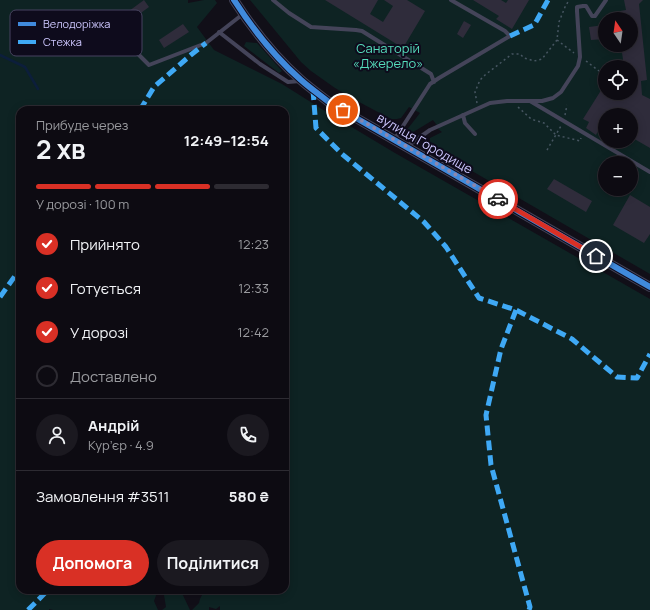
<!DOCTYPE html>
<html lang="uk">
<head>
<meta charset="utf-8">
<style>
	:root { --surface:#0d0b12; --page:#1b1920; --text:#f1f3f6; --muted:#9a9b9f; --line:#2d2b32; --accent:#d93025 }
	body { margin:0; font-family:Manrope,sans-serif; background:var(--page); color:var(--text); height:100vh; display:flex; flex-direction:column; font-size:15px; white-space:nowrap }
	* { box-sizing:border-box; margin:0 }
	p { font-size:13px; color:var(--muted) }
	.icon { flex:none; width:22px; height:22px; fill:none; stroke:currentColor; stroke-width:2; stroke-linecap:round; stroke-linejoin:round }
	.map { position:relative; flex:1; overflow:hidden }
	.drawer { position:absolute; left:16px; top:106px; width:273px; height:488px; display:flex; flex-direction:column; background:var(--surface); border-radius:12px; box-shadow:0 2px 10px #0003,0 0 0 1px var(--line) }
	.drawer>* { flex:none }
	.needle { width:26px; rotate:347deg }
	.tools { position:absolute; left:598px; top:12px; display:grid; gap:8px }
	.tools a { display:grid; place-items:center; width:40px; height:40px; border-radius:50%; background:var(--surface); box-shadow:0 2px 10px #0003,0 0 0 1px var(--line); font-size:20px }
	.pin { position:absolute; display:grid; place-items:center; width:34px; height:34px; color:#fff; margin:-17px; border:2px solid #fff; border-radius:50%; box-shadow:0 1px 4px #0007 }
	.courier { position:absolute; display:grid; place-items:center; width:40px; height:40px; margin:-20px; border:3px solid #d93025; border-radius:50%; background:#fff; color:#222; box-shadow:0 1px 5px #0007 }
	.headline em { font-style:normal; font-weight:700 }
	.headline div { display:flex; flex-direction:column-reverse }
	.headline { display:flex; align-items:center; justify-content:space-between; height:68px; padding:0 20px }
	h1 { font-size:26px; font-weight:700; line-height:30px }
	.bar { display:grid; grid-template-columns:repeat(4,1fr); gap:6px 4px; align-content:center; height:48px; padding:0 20px }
	.bar i { height:5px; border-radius:3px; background:var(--line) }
	.bar .selected { background:var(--accent) }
	.bar p { grid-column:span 4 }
	.line { display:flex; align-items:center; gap:10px; padding:0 20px; border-top:1px solid var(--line) }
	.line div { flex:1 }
	.round { display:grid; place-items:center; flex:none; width:42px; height:42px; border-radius:21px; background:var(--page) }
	ol { padding:0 20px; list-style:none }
	li { display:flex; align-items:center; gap:12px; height:44px }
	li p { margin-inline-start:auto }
	li .icon { padding:4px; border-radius:50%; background:var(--accent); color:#fff; stroke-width:4 }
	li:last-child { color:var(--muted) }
	li i { width:22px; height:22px; border:2px solid var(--line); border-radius:50% }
	.primary-button { display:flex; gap:8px; margin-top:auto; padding:8px 20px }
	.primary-button a { flex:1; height:46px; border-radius:24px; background:var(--accent); color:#fff; font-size:16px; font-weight:700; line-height:46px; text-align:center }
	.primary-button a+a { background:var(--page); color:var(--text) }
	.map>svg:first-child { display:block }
	.green { fill:#0e2323; fill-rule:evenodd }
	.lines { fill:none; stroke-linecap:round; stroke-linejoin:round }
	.stream { stroke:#0c1e3b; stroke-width:2.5 }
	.building { fill:#2f2c3b }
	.path { stroke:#475662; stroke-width:1.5; stroke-dasharray:2 3; stroke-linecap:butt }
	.service { stroke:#444459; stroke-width:4 }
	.tertiary { stroke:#444459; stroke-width:10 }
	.quiet { stroke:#3fa9f5; stroke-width:5; stroke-dasharray:10 5; stroke-linecap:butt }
	.cycleway-casing { stroke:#0e0b1c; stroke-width:8 }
	.cycleway { stroke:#408adc; stroke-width:6 }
	.done { stroke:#8b87ae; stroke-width:4; stroke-dasharray:0 7.2 }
	.route { stroke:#d93025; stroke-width:5 }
	.labels { text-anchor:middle; stroke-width:4; stroke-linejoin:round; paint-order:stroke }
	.park-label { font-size:13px; fill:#55dcbb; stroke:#0e0b1c }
	.street-label { font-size:13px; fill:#cdc7fe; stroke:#0e0b1c }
	.key { fill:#0e0b1c; stroke:#474360; stroke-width:1 }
	.key-label { font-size:11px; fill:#cdc7fe }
</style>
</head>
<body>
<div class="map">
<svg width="650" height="610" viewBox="0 0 650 610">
	<rect width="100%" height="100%" fill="#110f18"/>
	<path class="green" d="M0,0H188V3L204,0H215L217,3L197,27L214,50L282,84L325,111L395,153L650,299V610H220V606L216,609L209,607V610H192L199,603L200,599L204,591L203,590H285V110H20V590H147L148,591L149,590H158L154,601L158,610H53L49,609V610H0Z
		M250,0H650V274L434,149L430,144V138L442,132L438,129L439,128L433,120L410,134L406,131L420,113L409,107L401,118L397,119H391L361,103L335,88L311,71L301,62ZM605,19H631V45H605ZM605,67H631V93H605ZM605,115H631V141H605ZM605,163H631V189H605Z
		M246,42L257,43L282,71L279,73L244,46Z
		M170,590H181V591L190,610H162L166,607L164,595L171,591Z"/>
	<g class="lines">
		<path class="stream" d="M0,55L25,67L38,89"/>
	</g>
	<path class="building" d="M144,0L149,7L134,18L129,11Z
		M325,0H378L370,14L383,22L393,6L384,0H407L425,11L403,48Z
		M473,0H501L506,3L508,0H529L512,29L496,19L499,16Z
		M624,0H643L639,4L647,80L641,81L642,95L650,99V148L631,137V115H605V135L598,131L596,135L586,128L589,122L583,119L605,84V93H631V67H624L621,45H631V19H621L620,11L626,10Z
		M464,21L471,25L463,38L457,34Z
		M183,24L189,32L164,48L159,40Z
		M604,25L605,27V39L591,40L589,27Z
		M554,179L592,201L586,212L547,189Z
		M630,195L650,207V234L644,243L613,225Z"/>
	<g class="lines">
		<path class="path" d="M557,40L574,53
			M586,61L599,71
			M477,103L475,92L480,80L485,75L512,54H520L524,58L528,59L534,61L542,59L557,40L559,22L565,7L569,0
			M518,107L530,118L534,120L544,123L556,135L580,141L581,138
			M565,115L567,105
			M547,150L561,126"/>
		<path class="service" d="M273,0L289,13L311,27L356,30L362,31L431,74L434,82
			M116,19L128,35L131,47L149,65L206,43L243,14
			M219,32L260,64L288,82L300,81
			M530,101L650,172
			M463,115L465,123L475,134
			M394,140L430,84L439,78L510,36L505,31L451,0
			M406,147L430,130L490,103L507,101H542L553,98L561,92L578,66L580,57L577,11V7L583,6H586L592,16H595L606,0"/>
		<path class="tertiary" d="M234,0C252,28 276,58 301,80C310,88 320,95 330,103L650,287"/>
		<path class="quiet" d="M510,36L534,25L537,20L548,0
			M313,90L316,128L342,154L424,222L446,247L479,298L516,310L572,339L617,377L637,378L650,354
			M140,110L154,87L192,54L206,43
			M0,297L20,269
			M516,310L501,349L486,415L491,465L530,607L529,610
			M28,610L48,590"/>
		<g class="cycleway-casing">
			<path id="cycleway" d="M234,0C252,28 276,58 301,80C310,88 320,95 330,103L650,287"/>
		</g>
		<use href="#cycleway" class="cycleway"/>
	</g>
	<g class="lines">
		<path class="done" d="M343,110L498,199"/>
		<path class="route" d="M498,199L596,256"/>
	</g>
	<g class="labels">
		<g class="park-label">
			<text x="388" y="53">Санаторій<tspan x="388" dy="15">«Джерело»</tspan></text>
		</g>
		<g class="street-label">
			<text transform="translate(425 143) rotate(30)" y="5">вулиця Городище</text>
		</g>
	</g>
	<rect x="10" y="10" width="132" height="46" rx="6" class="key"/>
	<rect x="18" y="22" width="18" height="4" fill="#408adc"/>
	<rect x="18" y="40" width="18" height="4" fill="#3fa9f5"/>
	<g class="key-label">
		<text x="43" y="28">Велодоріжка</text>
		<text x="43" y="46">Стежка</text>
	</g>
</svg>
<div class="tools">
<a><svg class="needle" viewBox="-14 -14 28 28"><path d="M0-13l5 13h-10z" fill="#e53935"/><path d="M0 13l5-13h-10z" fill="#9a9b9f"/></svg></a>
<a><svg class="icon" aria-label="locate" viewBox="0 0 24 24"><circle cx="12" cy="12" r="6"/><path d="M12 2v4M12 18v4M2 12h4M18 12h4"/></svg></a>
<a>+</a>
<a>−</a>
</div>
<div class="pin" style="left:343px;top:110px;background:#ea580c"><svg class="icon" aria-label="bag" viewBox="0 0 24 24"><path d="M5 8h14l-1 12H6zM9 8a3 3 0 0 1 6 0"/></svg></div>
<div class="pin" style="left:596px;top:256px;background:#1f2937"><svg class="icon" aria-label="home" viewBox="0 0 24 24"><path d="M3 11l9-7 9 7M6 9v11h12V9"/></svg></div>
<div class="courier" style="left:498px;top:199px"><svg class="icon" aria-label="car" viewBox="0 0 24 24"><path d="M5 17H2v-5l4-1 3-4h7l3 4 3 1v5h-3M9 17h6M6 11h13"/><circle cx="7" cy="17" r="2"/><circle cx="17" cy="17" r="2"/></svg></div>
<section class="drawer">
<div class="headline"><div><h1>2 хв</h1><p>Прибуде через</p></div><em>12:49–12:54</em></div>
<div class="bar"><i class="selected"></i><i class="selected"></i><i class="selected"></i><i></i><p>У дорозі · 100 m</p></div>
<ol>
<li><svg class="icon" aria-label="check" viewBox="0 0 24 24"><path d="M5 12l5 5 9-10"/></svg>Прийнято<p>12:23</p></li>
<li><svg class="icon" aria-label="check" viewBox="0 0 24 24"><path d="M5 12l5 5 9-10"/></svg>Готується<p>12:33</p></li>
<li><svg class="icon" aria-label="check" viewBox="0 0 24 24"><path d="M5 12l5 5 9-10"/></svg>У дорозі<p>12:42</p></li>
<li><i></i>Доставлено</li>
</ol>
<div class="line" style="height:72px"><a class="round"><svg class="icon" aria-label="person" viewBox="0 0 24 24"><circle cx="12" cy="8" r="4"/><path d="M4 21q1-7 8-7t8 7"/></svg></a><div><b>Андрій</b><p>Кур’єр · 4.9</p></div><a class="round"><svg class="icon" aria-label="phone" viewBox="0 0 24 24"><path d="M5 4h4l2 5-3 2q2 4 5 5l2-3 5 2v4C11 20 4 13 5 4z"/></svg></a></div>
<div class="line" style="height:52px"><div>Замовлення #3511</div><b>580 ₴</b></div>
<div class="primary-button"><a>Допомога</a><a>Поділитися</a></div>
</section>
</div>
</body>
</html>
